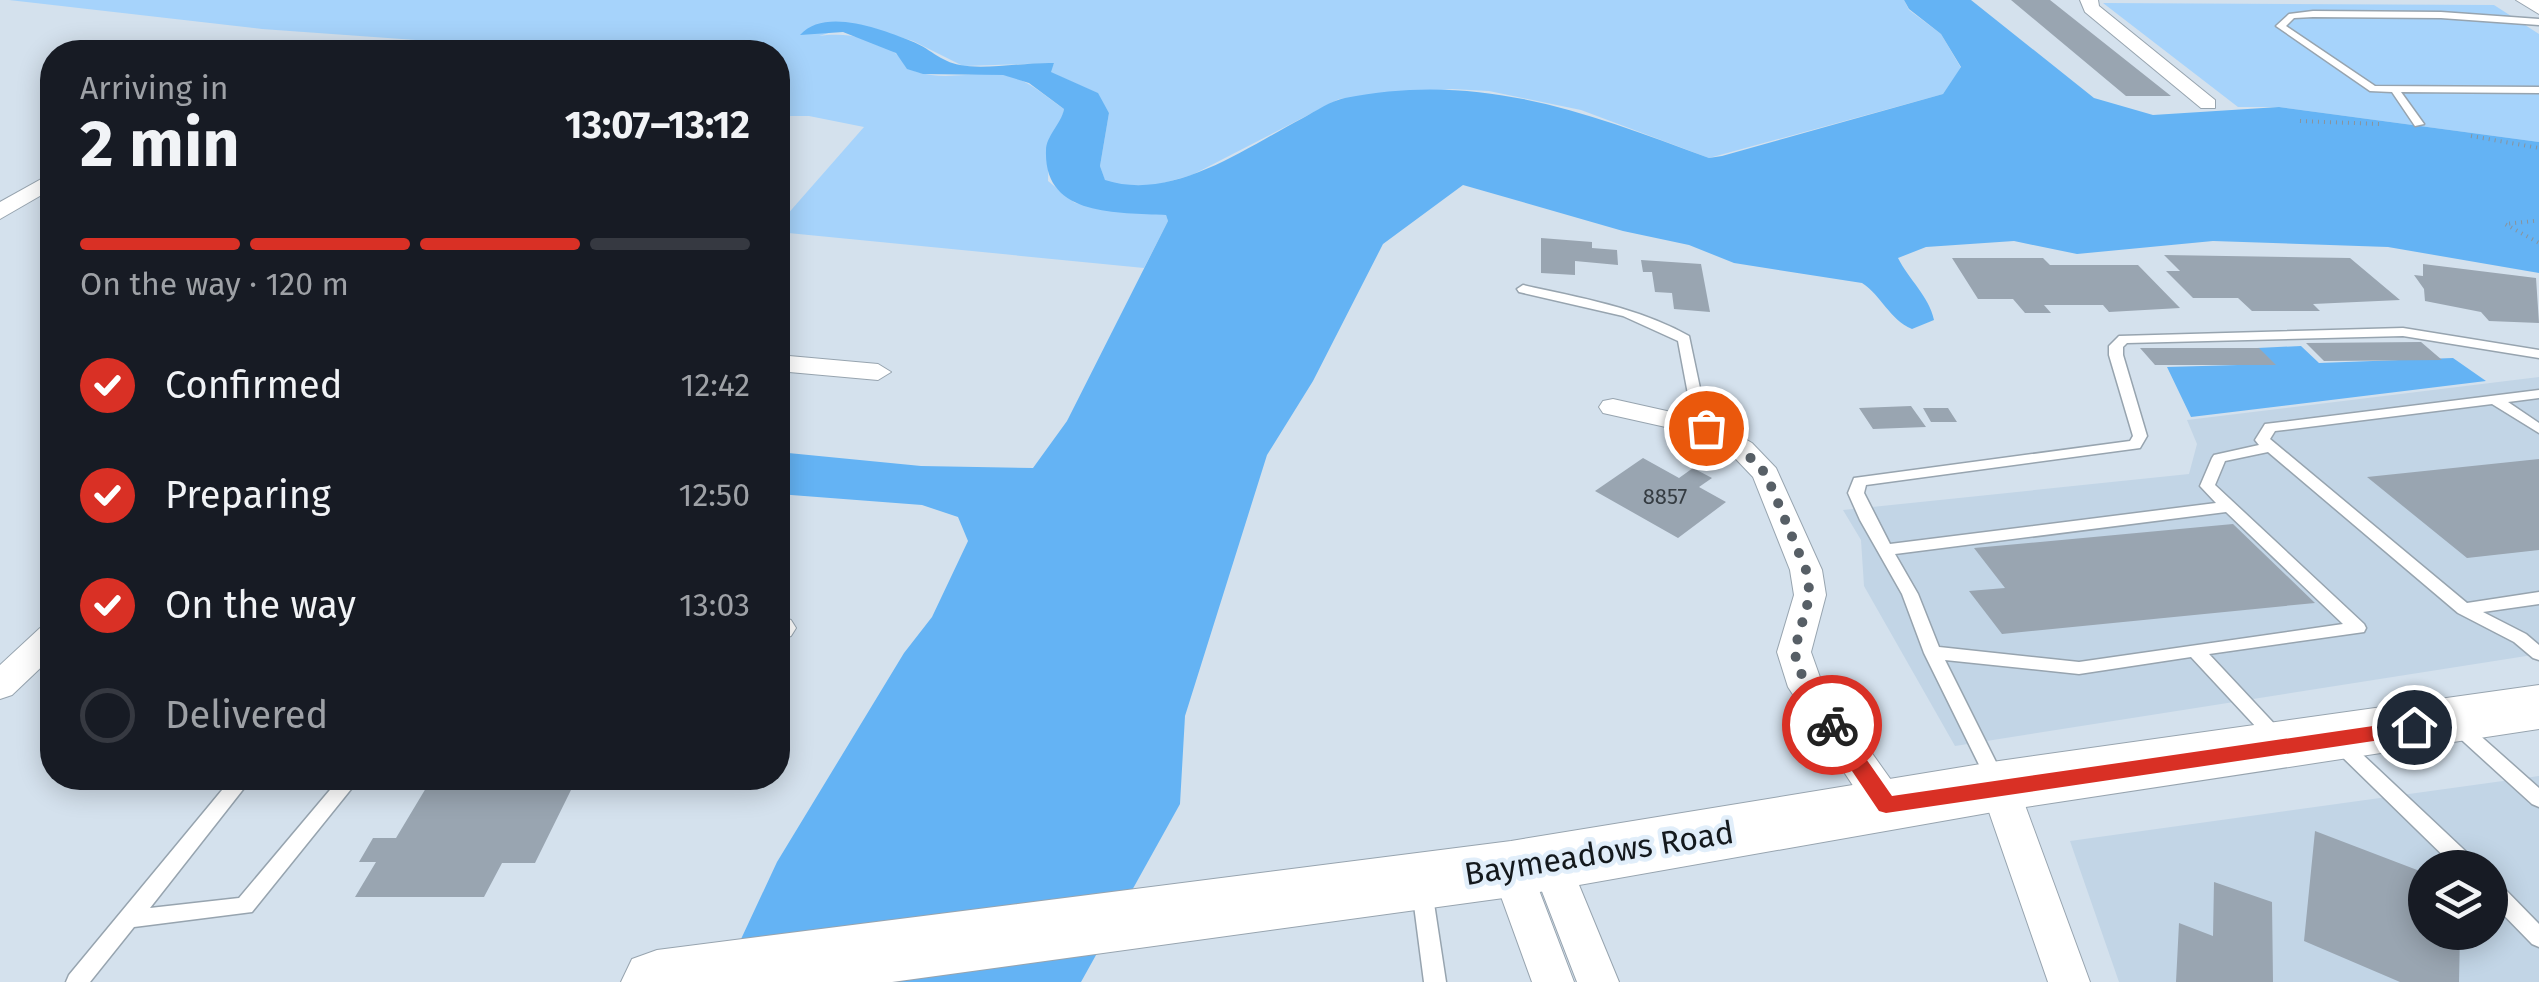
<!DOCTYPE html>
<html lang="en">
<head>
<meta charset="utf-8">
<style>
	:root { --surface:#171b24; --page:#20242c; --text:#f1f3f6; --muted:#9ea1a6; --line:#363941; --accent:#d93025 }
	body { margin:0; font-family:"Fira Sans",sans-serif; background:var(--page); color:var(--text); height:100vh; display:flex; flex-direction:column; font-size:38px; white-space:nowrap }
	* { box-sizing:border-box; margin:0 }
	p { font-size:32px; color:var(--muted) }
	.icon { flex:none; width:55px; height:55px; fill:none; stroke:currentColor; stroke-width:2; stroke-linecap:round; stroke-linejoin:round }
	.map { position:relative; flex:1; overflow:hidden }
	.sheet { position:absolute; left:40px; top:40px; width:750px; height:750px; display:flex; flex-direction:column; background:var(--surface); border-radius:40px; box-shadow:0 5px 25px #0003 }
	.sheet>* { flex:none }
	.controls { position:absolute; left:2408px; top:850px; display:grid; gap:20px }
	.controls a { display:grid; place-items:center; width:100px; height:100px; border-radius:50%; background:var(--surface); box-shadow:0 5px 25px #0003; font-size:50px }
	.pin { position:absolute; display:grid; place-items:center; width:85px; height:85px; color:#fff; margin:-42px; border:5px solid #fff; border-radius:50%; box-shadow:0 2px 10px #0007 }
	.courier { position:absolute; display:grid; place-items:center; width:100px; height:100px; margin:-50px; border:8px solid #d93025; border-radius:50%; background:#fff; color:#222; box-shadow:0 2px 12px #0007 }
	.headline em { font-style:normal; font-weight:700 }
	.headline div { display:flex; flex-direction:column-reverse }
	.headline { display:flex; align-items:center; justify-content:space-between; height:170px; padding:0 40px }
	h1 { font-size:65px; font-weight:700; line-height:75px }
	.bar { display:grid; grid-template-columns:repeat(4,1fr); gap:15px 10px; align-content:center; height:120px; padding:0 40px }
	.bar i { height:12px; border-radius:8px; background:var(--line) }
	.bar .on { background:var(--accent) }
	.bar p { grid-column:span 4 }
	ol { padding:0 40px; list-style:none }
	li { display:flex; align-items:center; gap:30px; height:110px }
	li p { margin-inline-start:auto }
	li .icon { padding:10px; border-radius:50%; background:var(--accent); color:#fff; stroke-width:4 }
	li:last-child { color:var(--muted) }
	li i { width:55px; height:55px; border:5px solid var(--line); border-radius:50% }
	.map>svg:first-child { display:block }
	.built { fill:#c2d5e6; fill-rule:evenodd }
	.green { fill:#a6d3fb }
	.water { fill:#64b3f4 }
	.building { fill:#99a5b1 }
	.lines { fill:none; stroke-linecap:round; stroke-linejoin:round }
	.lane-casing { stroke:#97a4af; stroke-width:3 }
	.street-casing { stroke:#97a4af; stroke-width:2 }
	.primary-casing { stroke:#97a4af; stroke-width:2 }
	.path { stroke:#89939c; stroke-width:4; stroke-dasharray:1 5; stroke-linecap:butt }
	.lane { fill:#fff; fill-rule:evenodd }
	.street { fill:#fff; fill-rule:evenodd }
	.primary { fill:#fff; fill-rule:evenodd }
	.route { fill:#d93025 }
	.done { stroke:#575f66; stroke-width:10; stroke-dasharray:0 18 }
	.labels { text-anchor:middle; stroke-width:9; stroke-linejoin:round; paint-order:stroke }
	.number-label { font-size:22px; fill:#353c42 }
	.near-street-label { font-size:32px; fill:#14191d; stroke:#e1eefa }
</style>
</head>
<body>
<div class="map">
<svg width="2539" height="982" viewBox="0 0 2539 982">
	<rect width="100%" height="100%" fill="#d4e1ed"/>
	<path class="built" d="M2539,377V654L1955,746L1864,586L1861,540L1843,510L2189,474L2197,444L2187,420Z
		M2539,776V982H2119L2070,841ZM2425,868H2490V932H2425Z"/>
	<path class="green" d="M9,0H1904L1909,10L1941,34L1961,68L1943,94L1709,158L1581,110L1489,91L1452,89L1339,99L1192,175L1156,185L1123,186L1105,181L1100,166L1109,113L1097,93L1050,72L1054,63L963,66L913,41L857,24L819,36C843,32 873,37 894,52C903,59 905,68 917,72C945,81 974,71 1003,75C1027,78 1045,96 1064,109L1060,128L1049,138L1048,181L1075,203L1166,215L1168,221L1144,268L778,232V225L864,127L809,116H778V52H583L262,29Z
		M2103,3L2494,5L2539,34V142L2279,107H2238Z"/>
	<path class="water" d="M1904,0H1971L2094,98L2153,115L2279,107L2539,142V273L2388,247L2213,241L2077,254L2014,241L1926,247L1898,258C1909,280 1929,296 1934,320L1912,329C1889,319 1882,296 1862,283L1734,263L1689,245L1623,231L1463,185L1383,244L1313,381L1267,455L1185,716L1180,804L1081,982H721L777,862L904,653L932,617L968,541L958,517L922,505L778,494V452L921,466L1033,468L1067,421L1168,221L1166,215C1117,212 1044,217 1046,151C1046,135 1061,125 1064,109L1029,83L1003,75L923,74L907,69L896,53L843,32L800,35C824,7 882,29 911,41C928,47 941,62 960,65C985,70 1027,62 1054,63L1051,72L1098,93L1109,113L1100,166L1105,180C1173,202 1245,148 1303,118C1316,111 1330,101 1345,98C1479,71 1585,112 1709,158L1722,156L1943,94L1961,67L1941,34L1909,9Z
		M2301,346L2319,363L2453,358L2486,381L2191,417L2167,367L2273,364L2257,348Z"/>
	<path class="building" d="M2011,0H2050L2171,96H2126Z
		M1541,238L1592,242V248L1617,250L1618,265L1575,261V275L1541,273Z
		M2164,255L2350,258L2400,300L2313,304L2320,311H2252L2238,298H2193L2166,271H2180Z
		M1952,258H2043L2050,265H2138L2180,308L2109,312L2103,305H2044L2051,313H2025L2013,299H1978Z
		M1641,260L1701,264L1710,312L1674,309L1672,293L1655,292L1652,272H1643Z
		M2423,264L2536,278L2539,323L2489,321L2481,312L2425,301L2424,289L2414,275L2423,276Z
		M2421,342L2442,360L2324,361L2306,343Z
		M2140,348H2259L2276,365H2155Z
		M1911,406L1926,427L1873,429L1859,408Z
		M1923,408H1948L1957,422H1931Z
		M1643,458L1679,478L1693,468L1712,478L1699,487L1726,502L1678,538L1595,491Z
		M2539,459V550L2467,558L2367,477Z
		M2233,524L2315,603L2002,634L1969,591L2005,588L1974,548Z
		M432,778H554L547,790H571L535,863H502L484,897H355L376,862H359L373,838H396Z
		M2315,831L2425,873V932H2460L2459,982H2400L2304,941Z
		M2214,882L2272,902L2273,982H2176L2179,923L2213,936Z"/>
	<g class="lines">
		<g class="lane-casing">
			<path id="lane" d="M2313,11L2441,12L2539,19V25L2441,18L2313,17L2294,18L2286,26L2375,86L2539,87V93L2401,92L2424,124L2415,126L2392,92L2370,91L2276,26L2289,14Z
				M1523,285C1580,298 1637,307 1689,336L1708,426L1706,429H1696L1694,426L1678,341L1623,316L1519,292L1517,289Z
				M2403,328L2539,350V358L2403,336L2127,343L2123,347V355L2147,436L2140,448L1866,485L1864,493L1890,544L2216,503L2200,486L2212,458L2214,455L2259,445L2255,440L2265,424L2539,390V398L2508,402L2539,423V433L2492,404L2275,431L2270,439L2467,603L2539,592V604L2483,612L2526,634L2539,645V660L2533,658L2514,642L2458,613L2268,452L2225,461L2215,485L2364,624L2366,628L2364,632L2209,654L2282,732L2285,737L2282,742L2276,744L2270,742L2191,657L2079,674L1945,660L2004,778L2002,783L1995,785L1988,783L1924,653L1902,594L1860,520L1848,493L1854,478L2130,441L2133,436L2109,355V346L2119,336ZM2226,512L2343,624L2079,662L1939,647L1918,594L1895,554Z
				M2460,721L2466,723L2539,788V807L2532,804L2454,733L2451,728L2454,723Z
				M2339,736L2345,738L2477,862L2480,868H2456L2333,748L2330,743L2333,738Z
				M232,778H252L150,908L239,898L340,778H360L252,912L134,927L90,982H66L69,975Z
				M2490,878L2497,881L2539,924V947L2532,944L2490,901Z
				M1422,881L1429,884L1432,890L1446,982H1424L1412,890L1415,884Z"/>
		</g>
		<g class="street-casing">
			<path id="street" d="M2080,0H2098L2099,6L2215,100V108H2201L2085,12Z
				M52,173V189L0,219V202Z
				M778,355L878,364L891,372L878,380L778,371Z
				M1613,399L1716,422L1752,443L1776,468L1822,570L1826,595L1811,652L1822,683L1901,794L1906,805L1901,816L1887,820L1873,816L1788,687L1777,652L1794,595L1790,570L1753,477L1732,455L1697,434L1603,413L1599,407L1603,401Z
				M778,616L791,620L796,628L791,636L778,640Z
				M52,625V657L12,695L0,699V665L40,628Z
				M1999,771L2012,775L2018,786L2090,982H2048L1980,786L1986,775Z
				M1551,846L1565,851L1619,982H1577L1531,863L1537,851Z
				M1511,852L1525,857L1531,869L1574,982H1532L1491,869L1497,857Z"/>
		</g>
		<g class="primary-casing">
			<path id="primary" d="M2516,0H2539V14Z
				M2539,685V729L1999,811L1511,897L892,982H621L632,959L657,950L1511,841L1999,761Z"/>
		</g>
		<path class="path" d="M2300,121L2379,124
			M2471,136L2539,148
			M2534,221L2505,224L2539,243"/>
		<use href="#lane" class="lane"/>
		<use href="#street" class="street"/>
		<use href="#primary" class="primary"/>
	</g>
	<path class="route" d="M1832,718L1839,720L1892,796L2414,720L2423,727L2414,735L1886,813L1879,811L1825,731V720Z"/>
	<g class="lines">
		<path class="done" d="M1706,428L1742,449L1766,474L1806,570L1810,595L1794,652L1806,687L1832,725"/>
	</g>
	<g class="labels">
		<g class="number-label">
			<text x="1665" y="504">8857</text>
		</g>
		<g class="near-street-label">
			<text transform="translate(1599 853) rotate(-9)" y="11">Baymeadows Road</text>
		</g>
	</g>
</svg>
<div class="controls">
<a><svg class="icon" aria-label="layers" viewBox="0 0 24 24"><path d="M12 4l9 5-9 5-9-5zM3 14l9 5 9-5"/></svg></a>
</div>
<div class="pin" style="left:1706px;top:428px;background:#ea580c"><svg class="icon" aria-label="bag" viewBox="0 0 24 24"><path d="M5 8h14l-1 12H6zM9 8a3 3 0 0 1 6 0"/></svg></div>
<div class="pin" style="left:2414px;top:727px;background:#1f2937"><svg class="icon" aria-label="home" viewBox="0 0 24 24"><path d="M3 11l9-7 9 7M6 9v11h12V9"/></svg></div>
<div class="courier" style="left:1832px;top:725px"><svg class="icon" aria-label="bike" viewBox="0 0 24 24"><circle cx="6" cy="16" r="4"/><circle cx="18" cy="16" r="4"/><path d="M6 16l4-8h5l3 8M10 8l3 8H6M13 5h3"/></svg></div>
<section class="sheet">
<div class="headline"><div><h1>2 min</h1><p>Arriving in</p></div><em>13:07–13:12</em></div>
<div class="bar"><i class="on"></i><i class="on"></i><i class="on"></i><i></i><p>On the way · 120 m</p></div>
<ol>
<li><svg class="icon" aria-label="check" viewBox="0 0 24 24"><path d="M5 12l5 5 9-10"/></svg>Confirmed<p>12:42</p></li>
<li><svg class="icon" aria-label="check" viewBox="0 0 24 24"><path d="M5 12l5 5 9-10"/></svg>Preparing<p>12:50</p></li>
<li><svg class="icon" aria-label="check" viewBox="0 0 24 24"><path d="M5 12l5 5 9-10"/></svg>On the way<p>13:03</p></li>
<li><i></i>Delivered</li>
</ol>
</section>
</div>
</body>
</html>
